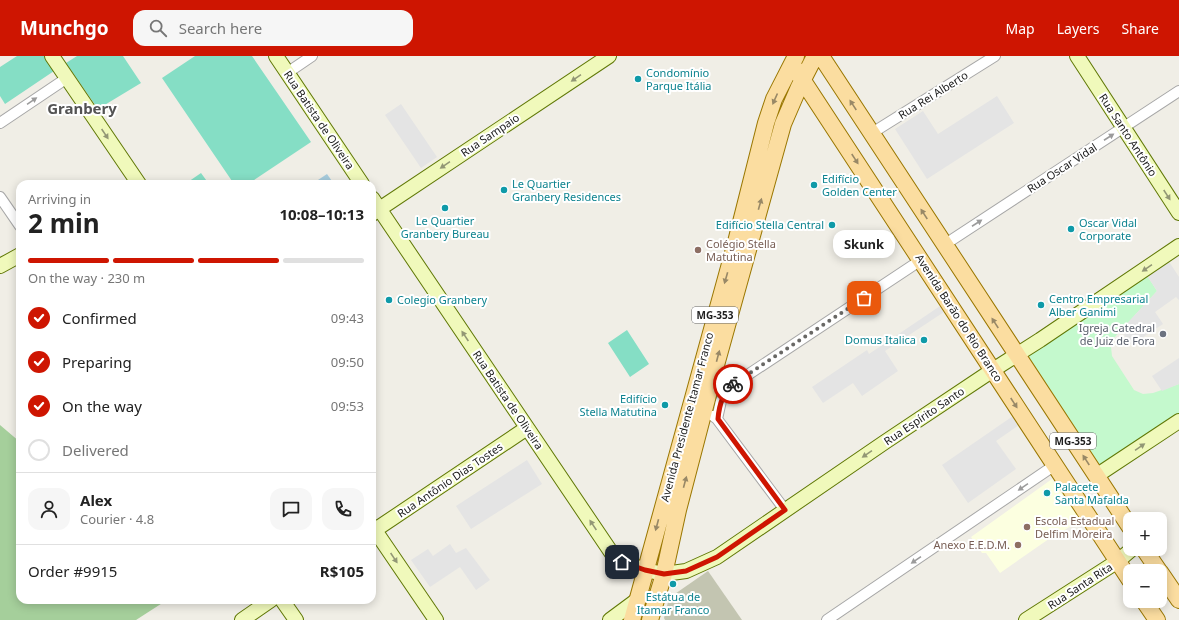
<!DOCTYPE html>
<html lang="en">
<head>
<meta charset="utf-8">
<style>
	:root { --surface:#fff; --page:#f6f6f6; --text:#222; --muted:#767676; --line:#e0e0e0; --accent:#ce1501 }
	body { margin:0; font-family:"Noto Sans",sans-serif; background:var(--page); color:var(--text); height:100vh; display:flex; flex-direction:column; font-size:15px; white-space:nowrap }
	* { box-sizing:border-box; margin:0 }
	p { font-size:13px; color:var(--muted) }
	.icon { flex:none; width:22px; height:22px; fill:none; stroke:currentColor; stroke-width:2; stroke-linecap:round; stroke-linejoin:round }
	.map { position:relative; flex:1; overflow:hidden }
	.drawer { position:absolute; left:16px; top:124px; width:360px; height:424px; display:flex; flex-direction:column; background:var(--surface); border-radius:12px; box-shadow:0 2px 10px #0003 }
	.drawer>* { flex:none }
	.tools { position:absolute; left:1123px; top:456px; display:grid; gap:8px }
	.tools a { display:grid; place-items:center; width:44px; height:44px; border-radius:8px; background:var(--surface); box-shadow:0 2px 10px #0003; font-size:20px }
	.pin { position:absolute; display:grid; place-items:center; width:34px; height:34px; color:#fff; margin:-17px; border-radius:8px; box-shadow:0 2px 6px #0006 }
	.courier { position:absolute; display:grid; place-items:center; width:40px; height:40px; margin:-20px; border:3px solid #ce1501; border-radius:50%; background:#fff; color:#222; box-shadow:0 1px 5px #0007 }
	.bubble { position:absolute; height:28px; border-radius:12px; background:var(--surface); box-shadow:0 2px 10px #0003; font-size:13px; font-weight:700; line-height:28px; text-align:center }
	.head em { font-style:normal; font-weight:700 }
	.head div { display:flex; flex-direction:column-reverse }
	.head { display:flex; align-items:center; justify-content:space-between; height:68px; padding:0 12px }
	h1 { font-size:26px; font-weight:700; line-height:30px }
	.bar { display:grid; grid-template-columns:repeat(4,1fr); gap:6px 4px; align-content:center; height:48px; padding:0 12px }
	.bar i { height:5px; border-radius:3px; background:var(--line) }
	.bar .current { background:var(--accent) }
	.bar p { grid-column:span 4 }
	.line { display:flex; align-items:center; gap:10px; padding:0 12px; border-top:1px solid var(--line) }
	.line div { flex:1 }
	.round { display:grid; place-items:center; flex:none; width:42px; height:42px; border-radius:12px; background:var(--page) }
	ol { padding:0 12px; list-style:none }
	li { display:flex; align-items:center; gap:12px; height:44px }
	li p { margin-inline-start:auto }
	li .icon { padding:4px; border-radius:50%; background:var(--accent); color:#fff; stroke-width:4 }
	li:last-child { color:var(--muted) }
	li i { width:22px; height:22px; border:2px solid var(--line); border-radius:50% }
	header { display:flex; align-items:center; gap:24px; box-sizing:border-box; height:56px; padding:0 20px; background:var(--accent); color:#fff }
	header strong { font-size:19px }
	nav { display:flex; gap:22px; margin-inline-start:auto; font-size:14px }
	.search { width:280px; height:36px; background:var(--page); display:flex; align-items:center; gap:10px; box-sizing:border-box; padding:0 14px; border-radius:12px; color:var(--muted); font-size:15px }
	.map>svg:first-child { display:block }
	.education { fill:#fcffe0 }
	.construction { fill:#c3c5b1 }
	.forest { fill:#a5cf9b }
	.park { fill:#c4f9cd }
	.pitch { fill:#85dec5 }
	.parking { fill:#e4e4e4 }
	.water { fill:#a7ccdd }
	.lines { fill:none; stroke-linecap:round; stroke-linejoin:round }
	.street-casing { stroke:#a7a7a7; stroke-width:12 }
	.secondary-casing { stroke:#607806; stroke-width:16 }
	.primary-casing { stroke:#9a7701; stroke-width:18 }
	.street { stroke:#fff; stroke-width:10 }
	.secondary { stroke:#f0f9bb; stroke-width:14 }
	.primary { stroke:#fbdda0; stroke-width:16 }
	.oneway { fill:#929775 }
	.oneway2 { fill:#988866 }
	.oneway3 { fill:#9b9b9b }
	.done { stroke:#696865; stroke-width:4; stroke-dasharray:0 7.2 }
	.route { stroke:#ce1501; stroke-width:5 }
	.culture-dot { fill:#0f9aa8; stroke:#fff; stroke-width:1.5 }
	.education-dot { fill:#8d6e63; stroke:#fff; stroke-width:1.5 }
	.worship-dot { fill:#6b7280; stroke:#fff; stroke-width:1.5 }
	.labels { text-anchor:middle; stroke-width:4; stroke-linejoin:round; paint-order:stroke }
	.shield { fill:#fff; stroke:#636363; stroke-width:1 }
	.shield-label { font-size:10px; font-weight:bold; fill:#202020 }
	.culture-label { font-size:11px; fill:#0d838f; stroke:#fff; text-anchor:start }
	.street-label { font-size:11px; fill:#202020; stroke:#fff }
	.education-label { font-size:11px; fill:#785e54; stroke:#fff; text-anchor:start }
	.worship-label { font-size:11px; fill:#5b616d; stroke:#fff; text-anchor:end }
	.district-label { font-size:15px; font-weight:bold; fill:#535353; stroke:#fff }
</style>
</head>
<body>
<header>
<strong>Munchgo</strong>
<div class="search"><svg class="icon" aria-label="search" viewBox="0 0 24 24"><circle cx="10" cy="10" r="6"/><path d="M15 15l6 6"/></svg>Search here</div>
<nav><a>Map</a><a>Layers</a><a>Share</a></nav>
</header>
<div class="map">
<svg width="1179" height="564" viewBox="0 0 1179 564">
	<rect width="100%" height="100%" fill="#f0eee6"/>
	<path class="education" d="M1052,423L1080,464L1057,479L1056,478L1000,517L986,497H982L971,481Z"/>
	<path class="construction" d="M708,515L742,564H665L664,562L669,542Z"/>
	<path class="forest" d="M0,369L20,386V544H167L136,564H0Z"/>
	<path class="park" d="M1146,218L1157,235L1114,282L1111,291L1112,300L1134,334L1143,338L1153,337L1179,328V358L1100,412L1026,301Z"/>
	<path class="pitch" d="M17,0H48L57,13L5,48L0,40V11Z
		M77,0H123L141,27L98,53L66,7Z
		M195,0H252L311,86L248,128H234L162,22Z
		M201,117L209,128H185Z
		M627,274L649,308L630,321L608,287Z"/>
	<path class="parking" d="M997,40L1014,67L927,123L895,73L923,55L938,78Z
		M401,48L437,101L421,112L385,59Z
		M1168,204L1179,221V244L1176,241L1155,256L1163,268L1131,289L1121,274L1157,235L1146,218Z
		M946,246L950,252L885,295L898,315L862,340L853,327L823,347L812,331L867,294L869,298Z
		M1179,302V328L1162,335L1152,320Z
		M1013,360L1019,369L996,385L1016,413L968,447L942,409Z
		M527,404L542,428L471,473L456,450Z
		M450,488L456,497L466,492L490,524L476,534L460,511L430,531L411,504L428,493L433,500Z"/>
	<path class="water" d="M327,118L334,128H312Z"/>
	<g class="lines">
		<g class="street-casing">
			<path id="street" d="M287,17L312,0
				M0,67L67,22
				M872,77L995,0
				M0,141L20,170
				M944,189L1179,35
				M713,360L717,363L785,454
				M717,363L721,345L731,330L921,204
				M827,564L1055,409"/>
		</g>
		<g class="secondary-casing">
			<path id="secondary" d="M52,0L139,128
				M276,0L362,128
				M1077,0L1179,157
				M372,142L615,502L618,504L645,514L664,518L686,515L717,501L885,386L993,314L1040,284L1179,190
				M372,158L609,0
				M0,210L20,199
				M1096,420L1179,365
				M372,470L436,564
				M372,476L527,372
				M282,544L296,564
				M242,564L271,544
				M610,564L637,544
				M1026,564L1118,505L1132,493"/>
		</g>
		<g class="primary-casing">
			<path id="primary" d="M821,0L1130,471
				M792,8L1130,524
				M1144,493L1159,515
				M1160,516L1179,544
				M1144,545L1157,564
				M632,564L736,186L766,67L774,43L796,0
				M650,564L664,518L678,454L713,320L783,68L799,31L815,0"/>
		</g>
		<use href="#street" class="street"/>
		<use href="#secondary" class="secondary"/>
		<use href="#primary" class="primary"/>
	</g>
	<defs><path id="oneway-solid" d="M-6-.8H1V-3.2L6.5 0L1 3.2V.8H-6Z"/></defs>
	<g class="oneway">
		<use href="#oneway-solid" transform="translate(576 22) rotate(146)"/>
		<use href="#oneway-solid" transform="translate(105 78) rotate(56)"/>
		<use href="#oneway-solid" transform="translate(445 109) rotate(146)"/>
		<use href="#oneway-solid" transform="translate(1167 139) rotate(57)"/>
		<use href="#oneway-solid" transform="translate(1147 212) rotate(146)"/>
		<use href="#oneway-solid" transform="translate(465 280) rotate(-124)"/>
		<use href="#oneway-solid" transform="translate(1140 391) rotate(-34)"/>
		<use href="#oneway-solid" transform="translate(867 398) rotate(146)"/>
		<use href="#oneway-solid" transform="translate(593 469) rotate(-124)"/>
		<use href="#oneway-solid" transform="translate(394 502) rotate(56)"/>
	</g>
	<g class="oneway2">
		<use href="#oneway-solid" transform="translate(775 43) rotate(114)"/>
		<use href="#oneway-solid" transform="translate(853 49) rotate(-123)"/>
		<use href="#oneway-solid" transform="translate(855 103) rotate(57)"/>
		<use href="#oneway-solid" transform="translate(760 148) rotate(-74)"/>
		<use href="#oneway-solid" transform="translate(924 158) rotate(-123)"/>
		<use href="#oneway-solid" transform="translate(726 222) rotate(106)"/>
		<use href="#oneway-solid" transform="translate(995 267) rotate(-123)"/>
		<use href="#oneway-solid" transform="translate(718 300) rotate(-75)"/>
		<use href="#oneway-solid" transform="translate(1014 347) rotate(57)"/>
		<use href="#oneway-solid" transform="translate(1086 404) rotate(-123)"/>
		<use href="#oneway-solid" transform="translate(685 426) rotate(-75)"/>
		<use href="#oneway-solid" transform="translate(657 469) rotate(105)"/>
	</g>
	<g class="oneway3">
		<use href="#oneway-solid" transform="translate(32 45) rotate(-34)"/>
		<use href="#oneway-solid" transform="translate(1109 81) rotate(-33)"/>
		<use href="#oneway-solid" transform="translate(977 167) rotate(-33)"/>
		<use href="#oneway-solid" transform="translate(1023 431) rotate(146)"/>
		<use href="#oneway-solid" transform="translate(916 504) rotate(146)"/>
	</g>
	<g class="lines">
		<path class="done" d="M733,328L864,242"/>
		<path class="route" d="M622,506L645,514L664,518L686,515L717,501L785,454L718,363C719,350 722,337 733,328"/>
	</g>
	<g class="culture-dot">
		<circle cx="638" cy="23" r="4"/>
		<circle cx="814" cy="129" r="4"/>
		<circle cx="504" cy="134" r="4"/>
		<circle cx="445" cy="152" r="4"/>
		<circle cx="832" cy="169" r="4"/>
		<circle cx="1071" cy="173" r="4"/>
		<circle cx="389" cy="244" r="4"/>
		<circle cx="1041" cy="249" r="4"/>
		<circle cx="924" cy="284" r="4"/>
		<circle cx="665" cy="349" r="4"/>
		<circle cx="1047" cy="437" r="4"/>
		<circle cx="673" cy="528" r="4"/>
	</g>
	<g class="education-dot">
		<circle cx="698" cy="194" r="4"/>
		<circle cx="1027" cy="471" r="4"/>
		<circle cx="1018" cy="489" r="4"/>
	</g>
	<circle class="worship-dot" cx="1163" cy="278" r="4"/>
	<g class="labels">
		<g class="shield">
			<rect x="692" y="251" width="46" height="16" rx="3"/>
			<rect x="1050" y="377" width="46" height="16" rx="3"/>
		</g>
		<g class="shield-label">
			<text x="715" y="263">MG-353</text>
			<text x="1073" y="389">MG-353</text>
		</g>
		<g class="culture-label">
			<text x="646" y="21">Condomínio<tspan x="646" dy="13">Parque Itália</tspan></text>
			<text x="822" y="127">Edifício<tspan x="822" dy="13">Golden Center</tspan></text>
			<text x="512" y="132">Le Quartier<tspan x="512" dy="13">Granbery Residences</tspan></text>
			<text x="445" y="169" text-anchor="middle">Le Quartier<tspan x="445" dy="13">Granbery Bureau</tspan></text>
			<text x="1079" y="171">Oscar Vidal<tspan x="1079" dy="13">Corporate</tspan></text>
			<text x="824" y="173" text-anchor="end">Edifício Stella Central</text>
			<text x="1049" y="247">Centro Empresarial<tspan x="1049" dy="13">Alber Ganimi</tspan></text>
			<text x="397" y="248">Colegio Granbery</text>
			<text x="916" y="288" text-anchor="end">Domus Italica</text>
			<text x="657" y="347" text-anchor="end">Edifício<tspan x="657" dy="13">Stella Matutina</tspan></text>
			<text x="1055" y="435">Palacete<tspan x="1055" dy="13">Santa Mafalda</tspan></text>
			<text x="673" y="545" text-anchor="middle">Estátua de<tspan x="673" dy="13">Itamar Franco</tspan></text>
		</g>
		<g class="street-label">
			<text transform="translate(933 39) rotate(-32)" y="4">Rua Rei Alberto</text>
			<text transform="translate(319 64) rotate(56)" y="4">Rua Batista de Oliveira</text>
			<text transform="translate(490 79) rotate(-34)" y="4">Rua Sampaio</text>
			<text transform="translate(1128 79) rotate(57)" y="4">Rua Santo Antônio</text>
			<text transform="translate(1062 112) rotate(-33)" y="4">Rua Oscar Vidal</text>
			<text transform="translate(959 262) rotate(57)" y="4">Avenida Barão do Rio Branco</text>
			<text transform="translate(508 344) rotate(56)" y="4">Rua Batista de Oliveira</text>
			<text transform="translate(924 360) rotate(-34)" y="4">Rua Espírito Santo</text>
			<text transform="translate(687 361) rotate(-75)" y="4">Avenida Presidente Itamar Franco</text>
			<text transform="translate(450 424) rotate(-34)" y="4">Rua Antônio Dias Tostes</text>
			<text transform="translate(1080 530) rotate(-33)" y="4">Rua Santa Rita</text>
		</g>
		<g class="education-label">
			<text x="706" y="192">Colégio Stella<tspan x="706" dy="13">Matutina</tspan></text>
			<text x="1035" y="469">Escola Estadual<tspan x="1035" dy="13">Delfim Moreira</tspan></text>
			<text x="1010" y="493" text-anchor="end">Anexo E.E.D.M.</text>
		</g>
		<g class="worship-label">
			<text x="1155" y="276">Igreja Catedral<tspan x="1155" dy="13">de Juiz de Fora</tspan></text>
		</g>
		<g class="district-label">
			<text x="82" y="58">Granbery</text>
		</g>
	</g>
</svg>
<div class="tools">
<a>+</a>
<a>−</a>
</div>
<div class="pin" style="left:864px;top:242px;background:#ea580c"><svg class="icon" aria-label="bag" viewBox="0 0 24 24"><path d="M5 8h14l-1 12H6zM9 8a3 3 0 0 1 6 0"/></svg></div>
<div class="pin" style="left:622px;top:506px;background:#1f2937"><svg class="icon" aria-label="home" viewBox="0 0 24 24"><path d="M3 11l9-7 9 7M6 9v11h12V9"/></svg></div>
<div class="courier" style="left:733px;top:328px"><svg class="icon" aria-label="bike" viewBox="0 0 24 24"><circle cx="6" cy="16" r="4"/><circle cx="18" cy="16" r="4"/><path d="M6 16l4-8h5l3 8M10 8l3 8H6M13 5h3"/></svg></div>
<div class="bubble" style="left:833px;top:174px;width:62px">Skunk</div>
<section class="drawer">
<div class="head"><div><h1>2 min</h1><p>Arriving in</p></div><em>10:08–10:13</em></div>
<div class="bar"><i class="current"></i><i class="current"></i><i class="current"></i><i></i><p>On the way · 230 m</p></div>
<ol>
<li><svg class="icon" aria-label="check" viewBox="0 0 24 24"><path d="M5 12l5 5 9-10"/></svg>Confirmed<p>09:43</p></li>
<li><svg class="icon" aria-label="check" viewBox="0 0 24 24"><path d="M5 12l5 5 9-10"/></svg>Preparing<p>09:50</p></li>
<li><svg class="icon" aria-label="check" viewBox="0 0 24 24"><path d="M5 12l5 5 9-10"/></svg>On the way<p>09:53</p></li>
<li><i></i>Delivered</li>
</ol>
<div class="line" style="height:72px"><a class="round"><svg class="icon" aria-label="person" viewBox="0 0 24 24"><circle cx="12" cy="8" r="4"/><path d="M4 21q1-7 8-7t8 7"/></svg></a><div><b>Alex</b><p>Courier · 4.8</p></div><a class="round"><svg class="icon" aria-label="chat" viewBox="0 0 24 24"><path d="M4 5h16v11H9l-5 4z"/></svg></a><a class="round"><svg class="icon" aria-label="phone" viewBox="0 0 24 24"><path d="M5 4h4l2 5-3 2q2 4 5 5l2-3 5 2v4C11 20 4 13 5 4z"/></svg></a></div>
<div class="line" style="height:52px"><div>Order #9915</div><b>R$105</b></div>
</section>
</div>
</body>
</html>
